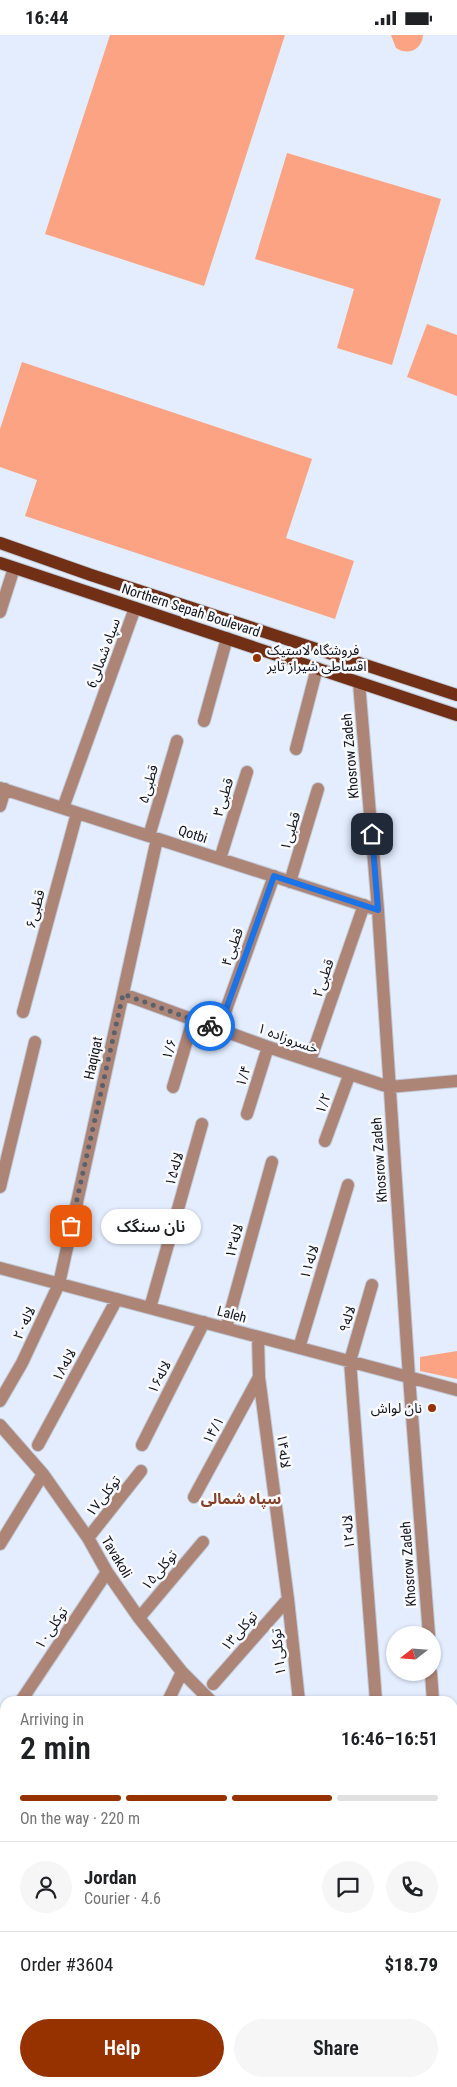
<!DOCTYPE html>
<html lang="en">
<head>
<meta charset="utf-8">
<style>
	:root { --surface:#fff; --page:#f6f6f6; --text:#202124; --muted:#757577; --line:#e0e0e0; --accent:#963100 }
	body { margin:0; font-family:"Roboto Condensed","Noto Sans Arabic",sans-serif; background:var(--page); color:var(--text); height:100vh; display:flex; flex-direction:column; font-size:19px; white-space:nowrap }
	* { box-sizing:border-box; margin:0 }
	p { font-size:16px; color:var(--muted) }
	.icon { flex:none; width:28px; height:28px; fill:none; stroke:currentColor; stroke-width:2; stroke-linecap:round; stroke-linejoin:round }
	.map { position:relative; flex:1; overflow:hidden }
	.drawer { position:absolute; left:0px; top:1661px; width:458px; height:391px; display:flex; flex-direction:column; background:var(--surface); border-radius:15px 15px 0 0; box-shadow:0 1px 4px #0004 }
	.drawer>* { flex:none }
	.needle { width:32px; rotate:253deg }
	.tools { position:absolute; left:386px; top:1591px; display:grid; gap:10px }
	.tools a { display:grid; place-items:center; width:55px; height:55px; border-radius:50%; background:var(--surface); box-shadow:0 1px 4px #0004; font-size:25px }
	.pin { position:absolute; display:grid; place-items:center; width:42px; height:42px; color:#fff; margin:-21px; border-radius:10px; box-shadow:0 2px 8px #0006 }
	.courier { position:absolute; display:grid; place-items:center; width:50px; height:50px; margin:-25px; border:4px solid #1a73e8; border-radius:50%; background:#fff; color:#222; box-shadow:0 1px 6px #0007 }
	.bubble { position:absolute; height:35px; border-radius:18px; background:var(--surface); box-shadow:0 1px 4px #0004; font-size:16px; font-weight:600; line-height:35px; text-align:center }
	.headline em { font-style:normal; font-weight:600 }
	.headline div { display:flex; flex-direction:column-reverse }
	.headline { display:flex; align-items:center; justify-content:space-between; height:85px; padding:0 20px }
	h1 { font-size:32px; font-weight:600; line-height:38px }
	.bar { display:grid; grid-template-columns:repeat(4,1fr); gap:8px 5px; align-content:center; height:60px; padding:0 20px }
	.bar i { height:6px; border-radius:4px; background:var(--line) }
	.bar .active { background:var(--accent) }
	.bar p { grid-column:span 4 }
	.line { display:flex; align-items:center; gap:12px; padding:0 20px; border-top:1px solid var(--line) }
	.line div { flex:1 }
	.round { display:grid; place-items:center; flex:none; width:52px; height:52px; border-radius:26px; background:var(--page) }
	.button { display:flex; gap:10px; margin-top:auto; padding:10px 20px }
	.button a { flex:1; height:58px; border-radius:30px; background:var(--accent); color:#fff; font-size:20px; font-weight:600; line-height:58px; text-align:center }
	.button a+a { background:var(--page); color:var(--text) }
	.status { display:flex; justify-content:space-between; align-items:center; height:35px; padding:0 25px; background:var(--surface); direction:ltr }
	.status svg { height:14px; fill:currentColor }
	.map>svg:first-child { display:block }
	.green { fill:#fca383 }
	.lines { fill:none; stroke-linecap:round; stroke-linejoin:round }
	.minor-casing { stroke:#c1cada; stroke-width:14 }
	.major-casing { stroke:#c1cada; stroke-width:14 }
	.minor { stroke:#ad8577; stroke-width:12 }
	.major { stroke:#712f15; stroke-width:12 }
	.done { stroke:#5a616b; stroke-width:5; stroke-dasharray:0 9 }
	.route { stroke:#1a73e8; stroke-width:6 }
	.poi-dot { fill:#963100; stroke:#f8fafe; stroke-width:2 }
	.labels { text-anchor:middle; stroke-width:5; stroke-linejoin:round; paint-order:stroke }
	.street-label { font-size:14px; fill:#11151c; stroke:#f8fafe }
	.poi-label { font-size:14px; fill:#11151c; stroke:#f8fafe; text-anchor:start }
	.neighbourhood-label { font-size:15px; font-weight:bold; fill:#844128; stroke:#f8fafe }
</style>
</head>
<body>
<div class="status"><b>16:44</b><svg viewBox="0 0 49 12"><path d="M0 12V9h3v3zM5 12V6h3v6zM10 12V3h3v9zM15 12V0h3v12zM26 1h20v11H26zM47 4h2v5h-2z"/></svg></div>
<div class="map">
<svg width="457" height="2052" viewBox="0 0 457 2052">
	<rect width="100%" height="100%" fill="#e3edfe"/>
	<path class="green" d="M110,0H285L204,251L45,199Z
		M391,0H423C422,15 408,21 396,13Z
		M287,118L441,164L392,330L337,313L354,254L255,224Z
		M427,289L457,300V361L407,342Z
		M22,327L312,424L286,503L354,526L335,584L25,481L37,445L0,432V394Z
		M457,1316V1344L420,1336V1322Z"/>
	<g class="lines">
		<g class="minor-casing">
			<path id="minor" d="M0,577L14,533
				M359,648L378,875L409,1342L429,1600
				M204,686L227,603
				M296,714L317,633
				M0,753L378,875
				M0,771L5,754
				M63,773L135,573
				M149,801L177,706
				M220,824L247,737
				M290,847L318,754
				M123,959L268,1012L389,1052L457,1046
				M23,977L77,778
				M219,994L274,841
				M310,1026L364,870
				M173,1052L193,985
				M247,1079L268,1012
				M325,1106L349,1041
				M0,1152L35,1007
				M0,1233L457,1355
				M372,1250L350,1326L376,1666
				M150,1273L202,1089
				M226,1293L272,1127
				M258,1302L259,1342L288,1564L299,1666
				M299,1313L348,1150
				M0,1366L22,1328L59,1249L157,804
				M0,1390L43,1439L88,1503L107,1537L139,1583L182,1637L211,1666
				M38,1410L117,1264
				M142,1410L204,1287
				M194,1462L259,1342
				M88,1503L141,1436
				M0,1509L43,1439
				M139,1583L203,1507
				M431,1638L433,1666
				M213,1649L288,1564
				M21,1666L107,1537
				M168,1666L182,1637
				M452,1683H457
				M0,1698L5,1691
				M452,1853L457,1856
				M0,1969L5,1954"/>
		</g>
		<g class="major-casing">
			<path id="major" d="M0,508L91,540L457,660
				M0,528L457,680
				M0,1988L5,1989
				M0,2007L5,2009
				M107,2048L119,2052
				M166,2048L179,2052"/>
		</g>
		<use href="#minor" class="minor"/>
		<use href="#major" class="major"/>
	</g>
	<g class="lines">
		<path class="done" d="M71,1191L123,959L210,991"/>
		<path class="route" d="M210,991L219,994L274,841L378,875L372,799"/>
	</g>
	<g class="poi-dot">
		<circle cx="257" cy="623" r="5"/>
		<circle cx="432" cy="1373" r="5"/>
	</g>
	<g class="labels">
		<g class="street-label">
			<text transform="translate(191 575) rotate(18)" y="5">Northern Sepah Boulevard</text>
			<text transform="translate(103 618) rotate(-70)" y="5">6سپاه شمالی</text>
			<text transform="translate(350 721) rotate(-95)" y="5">Khosrow Zadeh</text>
			<text transform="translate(148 749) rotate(-74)" y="5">قطبی۵</text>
			<text transform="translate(223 762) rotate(-73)" y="5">قطبی۳</text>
			<text transform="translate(290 796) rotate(-73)" y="5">قطبی۱</text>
			<text transform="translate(193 799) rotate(18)" y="5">Qotbi</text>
			<text transform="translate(35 874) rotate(-75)" y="5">قطبی۶</text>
			<text transform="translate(232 912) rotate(-70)" y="5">قطبی۴</text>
			<text transform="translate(323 943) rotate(-71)" y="5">قطبی۲</text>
			<text transform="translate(288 1003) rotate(20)" y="5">خسروزاده ۱</text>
			<text transform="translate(169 1014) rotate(-73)" y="5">۱/۶</text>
			<text transform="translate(93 1023) rotate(-78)" y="5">Haqiqat</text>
			<text transform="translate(243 1041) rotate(-72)" y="5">۱/۴</text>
			<text transform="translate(323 1068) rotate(-70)" y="5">۱/۲</text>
			<text transform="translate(379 1125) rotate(-94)" y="5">Khosrow Zadeh</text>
			<text transform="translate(174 1134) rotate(-74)" y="5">لاله۱۵</text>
			<text transform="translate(234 1206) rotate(-75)" y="5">لاله۱۳</text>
			<text transform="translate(309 1227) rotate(-73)" y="5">لاله۱۱</text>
			<text transform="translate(232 1279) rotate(15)" y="5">Laleh</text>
			<text transform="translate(347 1284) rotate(-74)" y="5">لاله۹</text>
			<text transform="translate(24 1288) rotate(-65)" y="5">لاله۲۰</text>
			<text transform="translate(64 1330) rotate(-62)" y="5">لاله۱۸</text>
			<text transform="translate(159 1342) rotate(-63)" y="5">لاله۱۶</text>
			<text transform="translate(213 1395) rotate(-61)" y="5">۱۴/۱</text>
			<text transform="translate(284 1416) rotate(83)" y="5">لاله۱۴</text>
			<text transform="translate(103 1461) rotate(-52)" y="5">توکلی۱۷</text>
			<text transform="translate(348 1497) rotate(-94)" y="5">لاله۱۲</text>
			<text transform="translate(117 1522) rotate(59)" y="5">Tavakoli</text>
			<text transform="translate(408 1529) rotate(-94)" y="5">Khosrow Zadeh</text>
			<text transform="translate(159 1535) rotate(-50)" y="5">توکلی۱۵</text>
			<text transform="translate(51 1593) rotate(-56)" y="5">۱۰توکلی</text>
			<text transform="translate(239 1596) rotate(-49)" y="5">توکلی۱۳</text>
			<text transform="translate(278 1617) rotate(-96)" y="5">توکلی۱۱</text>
		</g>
		<g class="poi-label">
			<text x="267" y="620">فروشگاه لاستیک<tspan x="267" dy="16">اقساطی شیراز تایر</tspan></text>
			<text x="422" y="1378" text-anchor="end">نان لواش</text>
		</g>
		<g class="neighbourhood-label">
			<text x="241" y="1469">سپاه شمالی</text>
		</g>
	</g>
</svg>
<div class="tools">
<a><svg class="needle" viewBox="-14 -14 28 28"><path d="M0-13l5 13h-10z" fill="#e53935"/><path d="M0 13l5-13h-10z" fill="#757577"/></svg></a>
</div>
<div class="pin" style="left:71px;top:1191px;background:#ea580c"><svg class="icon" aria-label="bag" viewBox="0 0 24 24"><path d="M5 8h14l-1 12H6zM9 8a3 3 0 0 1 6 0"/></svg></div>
<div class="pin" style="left:372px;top:799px;background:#1f2937"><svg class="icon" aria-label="home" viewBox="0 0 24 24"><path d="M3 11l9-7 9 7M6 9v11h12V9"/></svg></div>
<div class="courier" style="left:210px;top:991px"><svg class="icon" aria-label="bike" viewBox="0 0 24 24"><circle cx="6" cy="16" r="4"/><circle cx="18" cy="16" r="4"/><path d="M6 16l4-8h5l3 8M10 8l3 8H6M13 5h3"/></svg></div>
<div class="bubble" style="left:101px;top:1174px;width:100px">نان سنگک</div>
<section class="drawer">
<div class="headline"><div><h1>2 min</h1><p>Arriving in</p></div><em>16:46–16:51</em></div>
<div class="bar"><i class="active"></i><i class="active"></i><i class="active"></i><i></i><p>On the way · 220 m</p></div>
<div class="line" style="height:90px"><a class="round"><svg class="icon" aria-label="person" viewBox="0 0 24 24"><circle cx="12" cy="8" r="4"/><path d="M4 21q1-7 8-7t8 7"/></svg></a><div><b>Jordan</b><p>Courier · 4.6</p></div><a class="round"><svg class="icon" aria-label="chat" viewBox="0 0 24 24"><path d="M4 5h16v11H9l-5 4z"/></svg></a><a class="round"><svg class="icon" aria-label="phone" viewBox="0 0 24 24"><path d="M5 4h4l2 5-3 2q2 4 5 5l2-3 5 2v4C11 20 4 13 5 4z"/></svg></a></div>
<div class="line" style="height:65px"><div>Order #3604</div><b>$18.79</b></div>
<div class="button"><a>Help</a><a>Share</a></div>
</section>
</div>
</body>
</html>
